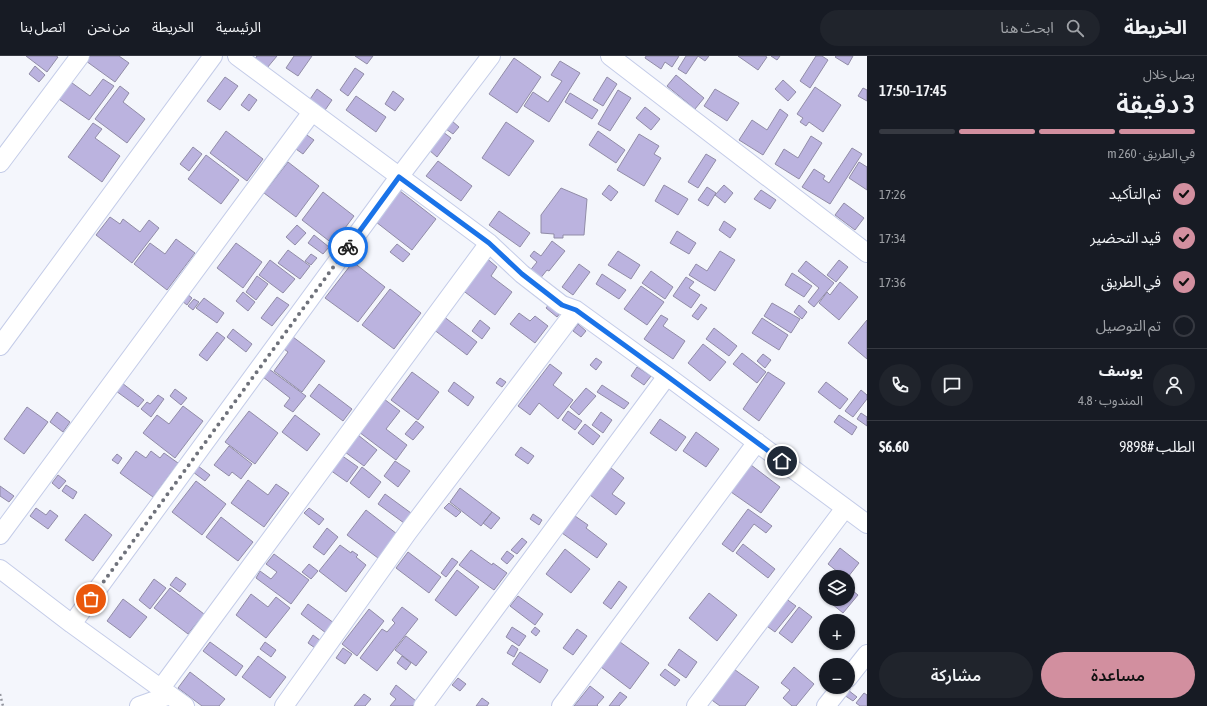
<!DOCTYPE html>
<html lang="ar">
<head>
<meta charset="utf-8">
<style>
	:root { --surface:#171b24; --page:#20242c; --text:#f1f3f6; --muted:#9ea1a6; --line:#363941; --accent:#d28f9f }
	body { margin:0; font-family:"Asap Condensed","Noto Sans Arabic",sans-serif; background:var(--page); color:var(--text); direction:rtl; height:100vh; display:flex; flex-direction:column; font-size:15px; white-space:nowrap }
	* { box-sizing:border-box; margin:0 }
	p { font-size:13px; color:var(--muted) }
	.icon { flex:none; width:22px; height:22px; fill:none; stroke:currentColor; stroke-width:2; stroke-linecap:round; stroke-linejoin:round }
	.map { position:relative; flex:1; overflow:hidden; direction:ltr }
	.drawer { display:flex; flex-direction:column; background:var(--surface); width:340px }
	.drawer>* { flex:none }
	.fabs { position:absolute; left:819px; top:514px; display:grid; gap:8px }
	.fabs a { display:grid; place-items:center; width:36px; height:36px; border-radius:50%; background:var(--surface); box-shadow:0 1px 3px #0004; font-size:20px }
	.pin { position:absolute; display:grid; place-items:center; width:34px; height:34px; color:#fff; margin:-17px; border:2px solid #fff; border-radius:50%; box-shadow:0 1px 4px #0007 }
	.courier { position:absolute; display:grid; place-items:center; width:40px; height:40px; margin:-20px; border:3px solid #1a73e8; border-radius:50%; background:#fff; color:#222; box-shadow:0 1px 5px #0007 }
	.overview em { font-style:normal; font-weight:600 }
	.overview div { display:flex; flex-direction:column-reverse }
	.overview { display:flex; align-items:center; justify-content:space-between; height:68px; padding:0 12px }
	h1 { font-size:26px; font-weight:600; line-height:30px }
	.bar { display:grid; grid-template-columns:repeat(4,1fr); gap:6px 4px; align-content:center; height:48px; padding:0 12px }
	.bar i { height:5px; border-radius:3px; background:var(--line) }
	.bar .selected { background:var(--accent) }
	.bar p { grid-column:span 4 }
	.line { display:flex; align-items:center; gap:10px; padding:0 12px; border-top:1px solid var(--line) }
	.line div { flex:1 }
	.round { display:grid; place-items:center; flex:none; width:42px; height:42px; border-radius:21px; background:var(--page) }
	ol { padding:0 12px; list-style:none }
	li { display:flex; align-items:center; gap:12px; height:44px }
	li p { margin-inline-start:auto }
	li .icon { padding:4px; border-radius:50%; background:var(--accent); color:#111; stroke-width:4 }
	li:last-child { color:var(--muted) }
	li i { width:22px; height:22px; border:2px solid var(--line); border-radius:50% }
	.action { display:flex; gap:8px; margin-top:auto; padding:8px 12px }
	.action a { flex:1; height:46px; border-radius:24px; background:var(--accent); color:#111; font-size:16px; font-weight:600; line-height:46px; text-align:center }
	.action a+a { background:var(--page); color:var(--text) }
	header { display:flex; align-items:center; gap:24px; box-sizing:border-box; height:56px; padding:0 20px; background:var(--surface); border-bottom:1px solid var(--line) }
	header strong { font-size:19px }
	nav { display:flex; gap:22px; margin-inline-start:auto; font-size:14px }
	.search { width:280px; height:36px; background:var(--page); display:flex; align-items:center; gap:10px; box-sizing:border-box; padding:0 14px; border-radius:22px; color:var(--muted); font-size:15px }
	main { display:flex; flex:1; min-height:0 }
	.map>svg:first-child { display:block }
	.building { fill:#bbb3df; stroke:#918ca7 }
	.lines { fill:none; stroke-linecap:round; stroke-linejoin:round }
	.minor-casing { stroke:#c4cce8; stroke-width:20 }
	.path { stroke:#94969f; stroke-width:2.5; stroke-dasharray:2 3; stroke-linecap:butt }
	.minor { stroke:#fff; stroke-width:18 }
	.done { stroke:#6f727b; stroke-width:4; stroke-dasharray:0 7.2 }
	.route { stroke:#1a73e8; stroke-width:5 }
</style>
</head>
<body>
<header>
<strong>الخريطة</strong>
<div class="search"><svg class="icon" aria-label="search" viewBox="0 0 24 24"><circle cx="10" cy="10" r="6"/><path d="M15 15l6 6"/></svg>ابحث هنا</div>
<nav><a>الرئيسية</a><a>الخريطة</a><a>من نحن</a><a>اتصل بنا</a></nav>
</header>
<main>
<section class="drawer">
<div class="overview"><div><h1>3 دقيقة</h1><p>يصل خلال</p></div><em>17:45–17:50</em></div>
<div class="bar"><i class="selected"></i><i class="selected"></i><i class="selected"></i><i></i><p>في الطريق · 260 m</p></div>
<ol>
<li><svg class="icon" aria-label="check" viewBox="0 0 24 24"><path d="M5 12l5 5 9-10"/></svg>تم التأكيد<p>17:26</p></li>
<li><svg class="icon" aria-label="check" viewBox="0 0 24 24"><path d="M5 12l5 5 9-10"/></svg>قيد التحضير<p>17:34</p></li>
<li><svg class="icon" aria-label="check" viewBox="0 0 24 24"><path d="M5 12l5 5 9-10"/></svg>في الطريق<p>17:36</p></li>
<li><i></i>تم التوصيل</li>
</ol>
<div class="line" style="height:72px"><a class="round"><svg class="icon" aria-label="person" viewBox="0 0 24 24"><circle cx="12" cy="8" r="4"/><path d="M4 21q1-7 8-7t8 7"/></svg></a><div><b>يوسف</b><p>المندوب · 4.8</p></div><a class="round"><svg class="icon" aria-label="chat" viewBox="0 0 24 24"><path d="M4 5h16v11H9l-5 4z"/></svg></a><a class="round"><svg class="icon" aria-label="phone" viewBox="0 0 24 24"><path d="M5 4h4l2 5-3 2q2 4 5 5l2-3 5 2v4C11 20 4 13 5 4z"/></svg></a></div>
<div class="line" style="height:52px"><div>الطلب #9898</div><b>$6.60</b></div>
<div class="action"><a>مساعدة</a><a>مشاركة</a></div>
</section>
<div class="map">
<svg width="867" height="650" viewBox="0 0 867 650">
	<rect width="100%" height="100%" fill="#f4f6fc"/>
	<path class="building" d="M26,0H56L58,1L47,16Z
		M90,0H119L129,7L115,26L86,5Z
		M257,0H277L262,18L251,8Z
		M294,0H312L298,20L286,12Z
		M355,0H373L367,8Z
		M646,0H679L672,11L665,6L661,13L645,2Z
		M686,0H698L686,18L678,13Z
		M698,0H709L705,5Z
		M738,0H765L767,1L758,14Z
		M771,0H780L777,4Z
		M816,0H822L828,4L810,32L800,25Z
		M836,0H853L848,9L835,1Z
		M514,2L541,21L517,57L489,38Z
		M560,5L580,17L549,66L524,50L533,36L548,46L562,25L551,19Z
		M35,10L45,19L39,26L29,18Z
		M355,12L364,18L348,40L340,34Z
		M676,19L704,42L695,53L667,30Z
		M225,21L238,30L220,54L207,45Z
		M607,21L617,28L603,50L593,44Z
		M103,23L114,30L89,64L56,41L68,24L90,40Z
		M783,24L796,36L788,45L775,33Z
		M120,30L129,37L123,46L145,63L127,87L95,63Z
		M815,31L841,49L823,76L809,66L806,70L800,66L803,62L797,58Z
		M863,32L867,34V45L858,40Z
		M317,33L332,44L321,60L306,49Z
		M715,33L739,47L727,65L704,50Z
		M618,34L631,42L610,75L598,68Z
		M393,35L404,43L395,55L385,48Z
		M570,37L598,54L592,63L565,46Z
		M249,38L257,44L249,55L241,49Z
		M356,40L386,61L376,76L346,54Z
		M645,51L660,63L651,74L636,62Z
		M780,53L788,59L763,99L739,84L752,64L767,74Z
		M452,65L459,71L453,78L446,73Z
		M506,66L534,85L509,120L482,102Z
		M93,67L102,73L95,82L120,100L102,126L68,101Z
		M226,75L263,103L247,125L210,97Z
		M598,75L625,94L616,107L589,89Z
		M443,76L451,82L437,101L429,94Z
		M304,77L314,84L303,98L293,91Z
		M639,78L659,90L654,98L661,102L644,130L617,114Z
		M811,80L822,87L799,123L775,108L784,93L798,102Z
		M193,91L202,98L189,115L180,108Z
		M852,92L862,98L830,148L802,131L814,113L825,120L823,123L829,127Z
		M706,98L716,104L698,132L688,126Z
		M206,99L239,124L221,148L188,123Z
		M438,105L472,130L461,145L426,120Z
		M288,106L319,130L296,161L264,137Z
		M859,106L867,111V134L849,122Z
		M609,129L618,136L611,145L602,138Z
		M664,129L688,143L678,159L655,145Z
		M724,129L733,137L725,147L715,139Z
		M707,131L716,137L708,150L698,144Z
		M561,132L587,143L584,179H563V182H554V178L541,177V159Z
		M761,134L776,144L770,153L754,143Z
		M400,135L436,163L412,194L376,166Z
		M323,136L354,160L333,188L302,164Z
		M844,147L864,162L855,174L835,159Z
		M499,155L530,177L520,191L489,169Z
		M110,161L120,168L123,163L140,176L149,164L159,172L132,207L96,179Z
		M724,165L736,173L730,182L719,174Z
		M297,169L306,177L295,189L286,181Z
		M677,175L696,187L689,198L670,187Z
		M314,179L329,191L323,198L308,187Z
		M176,183L195,197L167,234L134,208L150,187L165,198Z
		M552,185L565,195L549,215L547,214L539,224L528,217L537,206L530,200L534,195L541,200Z
		M236,187L262,206L243,232L217,212Z
		M397,188L410,198L403,206L390,196Z
		M288,194L310,210L300,223L278,207Z
		M618,195L640,209L631,223L608,209Z
		M720,195L735,204L715,235L689,219L696,208L707,215Z
		M311,198L317,202L311,209L305,205Z
		M485,201L497,211L491,220L512,236L495,259L461,233Z
		M270,204L295,223L283,237L259,219Z
		M839,204L848,211L836,226L827,219Z
		M806,205L834,227L814,251L808,246L819,232L798,215Z
		M353,206L385,231L358,266L325,242Z
		M579,208L590,216L573,239L562,231Z
		M651,215L673,231L665,243L642,227Z
		M792,217L812,230L804,241L785,229Z
		M602,218L626,234L619,243L596,228Z
		M257,220L268,228L256,244L246,236Z
		M686,221L694,226L689,232L700,239L691,252L673,240Z
		M840,226L858,241L839,264L819,247L827,236L830,239Z
		M641,230L664,246L647,269L624,253Z
		M390,233L421,257L394,293L362,269Z
		M243,236L255,246L248,255L236,245Z
		M187,238L192,242L187,249L182,245Z
		M277,241L289,249L272,270L261,262Z
		M204,242L224,257L217,267L196,252Z
		M194,243L199,246L193,254L188,250Z
		M550,247L561,256L557,261L546,252Z
		M772,247L800,263L791,277L764,260Z
		M701,248L707,252L698,264L692,260Z
		M799,249L807,256L802,263L794,256Z
		M519,257L530,265L535,260L548,270L535,287L510,268Z
		M661,259L668,263L663,270L685,285L673,303L644,283Z
		M443,260L477,286L467,299L433,273Z
		M762,262L788,279L779,294L752,277Z
		M480,264L490,272L482,283L472,275Z
		M867,264V303L848,287Z
		M578,268L586,275L581,281L573,275Z
		M714,272L737,290L729,300L706,283Z
		M233,273L252,288L246,296L227,281Z
		M217,276L225,282L207,305L199,299Z
		M293,281L325,305L302,336L274,315L288,296L284,293Z
		M703,288L726,306L710,325L688,307Z
		M742,297L766,316L757,327L733,308Z
		M763,298L771,304L765,312L757,305Z
		M596,302L602,306L596,314L590,309Z
		M550,308L562,317L553,329L573,344L558,363L539,347L530,359L518,350Z
		M637,311L651,320L644,329L631,320Z
		M269,313L306,340L293,356L284,350L290,342L263,321Z
		M412,316L439,336L418,364L391,344Z
		M768,316L785,327L759,365L743,353Z
		M500,322L506,326L502,331L496,327Z
		M454,326L474,341L468,350L448,335Z
		M826,326L848,343L840,353L818,336Z
		M122,327L144,344L138,351L116,335Z
		M319,328L352,353L343,365L310,340Z
		M602,329L629,347L624,353L597,336Z
		M586,332L596,340L579,359L570,351Z
		M175,333L187,342L181,349L170,340Z
		M861,334L867,339V343L853,361L845,355Z
		M158,339L164,343L151,361L141,353L147,346L150,348Z
		M384,343L400,355L386,373L407,389L396,404L359,376Z
		M183,350L203,365L175,402L143,377L157,359L169,368Z
		M27,351L48,366L24,398L4,383Z
		M249,355L278,377L255,408L225,386Z
		M568,355L582,365L575,374L562,364Z
		M57,356L70,366L63,376L50,366Z
		M601,356L612,364L603,377L592,369Z
		M861,357L867,361V370L857,363Z
		M295,359L320,378L307,395L282,376Z
		M839,359L857,371L852,379L834,366Z
		M660,363L686,381L676,395L650,377Z
		M416,365L424,371L413,384L405,378Z
		M585,368L600,380L593,389L578,377Z
		M696,376L719,393L706,411L683,395Z
		M358,379L377,394L364,410L345,396Z
		M229,390L252,408L241,423L232,416L229,420L214,409Z
		M521,391L534,400L528,408L515,399Z
		M136,395L146,402L151,395L160,402L164,397L178,407L153,441L120,417Z
		M117,398L122,402L118,408L112,404Z
		M341,399L358,411L347,426L330,414Z
		M395,405L410,415L398,431L384,420Z
		M751,409L780,431L761,457L731,436Z
		M198,410L210,419L205,425L193,416Z
		M362,411L381,426L369,442L350,427Z
		M611,412L624,422L612,438L625,447L616,459L590,439Z
		M58,419L66,425L59,433L52,427Z
		M248,424L268,439L276,428L289,437L264,471L231,447Z
		M196,425L226,448L202,479L172,456Z
		M66,429L77,436L73,443L62,435Z
		M0,430L14,440L9,446L0,440Z
		M460,432L492,456L481,470L450,446Z
		M385,438L411,457L404,467L378,448Z
		M449,447L461,456L456,461L444,452Z
		M36,452L46,459L50,454L58,460L48,473L30,460Z
		M309,452L324,463L319,469L304,457Z
		M748,453L772,470L766,477L754,468L733,496L722,488Z
		M366,454L397,478L378,502L347,479Z
		M492,456L500,462L491,473L483,467Z
		M85,458L112,479L93,505L65,484Z
		M533,458L542,464L539,469L530,463Z
		M575,460L588,469L586,472L607,488L597,502L562,477Z
		M221,461L253,486L238,505L206,481Z
		M327,472L338,481L324,499L313,491Z
		M522,482L527,486L517,498L511,494Z
		M743,488L775,513L768,522L736,497Z
		M340,489L351,497L352,495L358,499L356,501L366,509L346,536L319,515Z
		M840,492L859,507L848,521H844L828,508Z
		M565,493L590,513L571,537L546,518Z
		M471,494L492,509L493,507L507,517L494,534L459,509Z
		M507,495L514,500L507,508L501,503Z
		M408,496L441,521L429,537L396,512Z
		M274,498L309,524L291,548L256,522L260,515L271,523L277,516L266,508Z
		M452,502L458,506L446,521L441,517Z
		M309,508L318,515L311,523L302,516Z
		M457,514L479,531L456,560L435,544Z
		M176,521L186,528L180,536L170,529Z
		M154,523L166,532L150,553L139,544Z
		M619,525L627,531L611,553L603,547Z
		M848,531L858,539L843,557L832,548L836,543H848Z
		M170,532L204,558L188,578L154,552Z
		M709,537L737,559L717,585L689,562Z
		M251,538L268,551L276,541L290,552L266,582L236,559Z
		M518,540L543,558L535,569L510,550Z
		M785,542L796,550L775,576L764,568Z
		M123,543L147,561L130,582L107,565Z
		M308,548L334,567L326,577L301,558Z
		M402,551L418,563L377,615L360,602L382,573L387,576L395,567L392,564Z
		M799,551L812,561L792,587L779,577Z
		M369,553L384,565L357,600L342,588Z
		M512,571L526,580L519,590L506,581Z
		M535,571L540,575L536,580L531,576Z
		M577,573L587,580L573,599L563,592Z
		M313,579L321,585L315,592L308,587Z
		M406,580L427,596L416,610L395,594Z
		M210,586L243,610L236,620L203,595Z
		M265,586L276,594L271,601L260,593Z
		M620,586L649,607L630,633L601,611Z
		M512,589L518,593L514,601L507,597Z
		M343,592L352,598L345,608L336,602Z
		M679,593L697,606L686,622L668,609Z
		M520,596L548,614L540,627L512,608Z
		M258,600L286,621L270,642L242,621Z
		M402,600L411,607L406,614L397,607Z
		M731,611L759,631L745,650H720L709,642Z
		M794,611L814,628L796,650H792L783,642L790,634L781,627Z
		M665,613L680,624L675,630L660,619Z
		M190,616L225,643L219,650H202L178,632Z
		M458,622L466,628L460,635L452,629Z
		M396,629L416,645L413,650H390L396,643L390,638Z
		M590,630L604,641L597,649L598,650H574Z
		M848,634L857,641L853,645L844,639Z
		M620,636L627,641L619,650H609Z
		M864,637L867,639V650H860L856,647Z
		M364,638L371,643L365,650H354Z
		M482,642L489,647L487,650H476Z"/>
	<g class="lines">
		<g class="minor-casing">
			<path id="minor" d="M237,0L489,187L522,218L562,249L576,254L667,320L867,468
				M610,0L867,197
				M0,107L80,0
				M0,290L213,0
				M0,479L312,56
				M0,513L72,568L185,650
				M72,568L399,121L491,0
				M848,622L867,598
				M161,632L489,187
				M139,650L170,639
				M284,650L408,476L576,254
				M423,650L667,320
				M561,650L757,386
				M696,650L845,452
				M826,650L841,631"/>
		</g>
		<path class="path" d="M0,638L3,650"/>
		<use href="#minor" class="minor"/>
	</g>
	<g class="lines">
		<path class="done" d="M91,543L348,191"/>
		<path class="route" d="M348,191L399,121L489,187L522,218L562,249L576,254L667,320L782,405"/>
	</g>
</svg>
<div class="fabs">
<a><svg class="icon" aria-label="layers" viewBox="0 0 24 24"><path d="M12 4l9 5-9 5-9-5zM3 14l9 5 9-5"/></svg></a>
<a>+</a>
<a>−</a>
</div>
<div class="pin" style="left:91px;top:543px;background:#ea580c"><svg class="icon" aria-label="bag" viewBox="0 0 24 24"><path d="M5 8h14l-1 12H6zM9 8a3 3 0 0 1 6 0"/></svg></div>
<div class="pin" style="left:782px;top:405px;background:#1f2937"><svg class="icon" aria-label="home" viewBox="0 0 24 24"><path d="M3 11l9-7 9 7M6 9v11h12V9"/></svg></div>
<div class="courier" style="left:348px;top:191px"><svg class="icon" aria-label="bike" viewBox="0 0 24 24"><circle cx="6" cy="16" r="4"/><circle cx="18" cy="16" r="4"/><path d="M6 16l4-8h5l3 8M10 8l3 8H6M13 5h3"/></svg></div>
</div>
</main>
</body>
</html>
